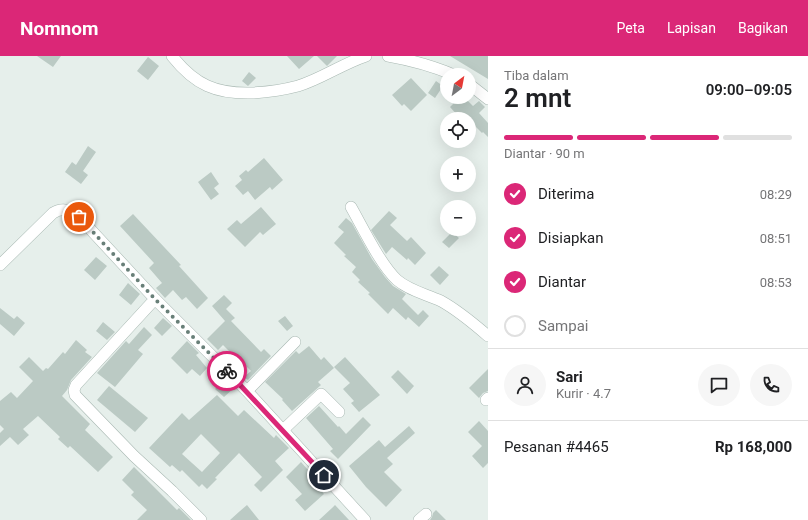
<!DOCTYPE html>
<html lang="id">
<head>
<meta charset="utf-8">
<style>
	:root { --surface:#fff; --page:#f6f6f6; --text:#202124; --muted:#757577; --line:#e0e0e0; --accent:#db2777 }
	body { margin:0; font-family:Roboto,sans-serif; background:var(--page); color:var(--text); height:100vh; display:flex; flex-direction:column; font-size:15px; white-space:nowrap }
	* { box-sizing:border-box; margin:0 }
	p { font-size:13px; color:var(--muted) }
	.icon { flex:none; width:22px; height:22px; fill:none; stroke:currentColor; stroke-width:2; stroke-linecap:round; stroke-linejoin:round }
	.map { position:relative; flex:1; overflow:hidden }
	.details { display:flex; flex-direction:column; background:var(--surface); width:320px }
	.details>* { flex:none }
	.needle { width:26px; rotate:32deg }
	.controls { position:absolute; left:440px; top:12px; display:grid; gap:8px }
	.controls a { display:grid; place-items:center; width:36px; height:36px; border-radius:50%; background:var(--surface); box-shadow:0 4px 16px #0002; font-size:20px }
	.pin { position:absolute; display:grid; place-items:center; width:34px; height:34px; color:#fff; margin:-17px; border:2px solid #fff; border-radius:50%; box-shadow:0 1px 4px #0007 }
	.courier { position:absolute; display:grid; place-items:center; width:40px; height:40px; margin:-20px; border:3px solid #db2777; border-radius:50%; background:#fff; color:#222; box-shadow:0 1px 5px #0007 }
	.headline em { font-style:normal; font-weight:600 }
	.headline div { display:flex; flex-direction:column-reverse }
	.headline { display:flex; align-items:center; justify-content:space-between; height:68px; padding:0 16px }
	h1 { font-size:26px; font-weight:600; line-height:30px }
	.bar { display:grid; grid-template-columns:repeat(4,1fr); gap:6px 4px; align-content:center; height:48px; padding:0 16px }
	.bar i { height:5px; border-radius:3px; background:var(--line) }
	.bar .on { background:var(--accent) }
	.bar p { grid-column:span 4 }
	.line { display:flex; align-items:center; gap:10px; padding:0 16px; border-top:1px solid var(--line) }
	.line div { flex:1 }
	.round { display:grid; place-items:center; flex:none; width:42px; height:42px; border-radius:21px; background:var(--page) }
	ol { padding:0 16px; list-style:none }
	li { display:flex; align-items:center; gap:12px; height:44px }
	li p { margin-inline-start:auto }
	li .icon { padding:4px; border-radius:50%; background:var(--accent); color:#fff; stroke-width:4 }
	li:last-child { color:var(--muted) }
	li i { width:22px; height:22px; border:2px solid var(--line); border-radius:50% }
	header { display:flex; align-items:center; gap:24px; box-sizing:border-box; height:56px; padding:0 20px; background:var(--accent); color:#fff }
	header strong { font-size:19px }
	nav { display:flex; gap:22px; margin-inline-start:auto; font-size:14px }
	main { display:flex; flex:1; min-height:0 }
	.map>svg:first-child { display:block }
	.building { fill:#bbcac4; fill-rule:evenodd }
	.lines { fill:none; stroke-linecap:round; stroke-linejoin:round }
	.minor-casing { stroke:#a8b8b2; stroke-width:12 }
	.minor { stroke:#fff; stroke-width:11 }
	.done { stroke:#687f78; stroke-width:4; stroke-dasharray:0 7.2 }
	.route { stroke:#db2777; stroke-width:5 }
</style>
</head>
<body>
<header>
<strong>Nomnom</strong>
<nav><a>Peta</a><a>Lapisan</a><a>Bagikan</a></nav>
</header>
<main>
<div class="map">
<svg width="488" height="464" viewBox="0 0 488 464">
	<rect width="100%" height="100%" fill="#e6efeb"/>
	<path class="building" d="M37,0H61L53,11Z
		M287,0H314L299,13Z
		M317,0H337L327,10Z
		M450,0H488V23Z
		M148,1L159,10L148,24L137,15Z
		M249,16L256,22L248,30L242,25Z
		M411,22L427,39L411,55L404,48L402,50L392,39Z
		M436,25L443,30L435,42L428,37Z
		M460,41H464L473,50L479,45L485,51L479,57L488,67V81L483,76L482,77L462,57L458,60L450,51Z
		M88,90L96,96L83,115L88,119L81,128L65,116L72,106L76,109Z
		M264,102L283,124L272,134L270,131L255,144L248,135L243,139L235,130L242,124L239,120L246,114L248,116Z
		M211,116L219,128L214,132L219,138L211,144L198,126Z
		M261,151L276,168L263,179L260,176L245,191L227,173L237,164L241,168Z
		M389,155L397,162L390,169L407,185L411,181L426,197L415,209L408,202L407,204L392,191L386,198L371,174Z
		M133,158L181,209L179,210L208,242L197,253L186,241L182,244L173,234L165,242L156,232L162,227L149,212L154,207L120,170Z
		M346,162L352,167L372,203L385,221L393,230L406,238L402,243L418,259L423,254L429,260L419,271L408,261L406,264L393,252L388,258L368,238L370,237L358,226L360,224L352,216L356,211L344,200L346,199L334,187L344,176L338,171Z
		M452,176L459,182L449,192L442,186Z
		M96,201L107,210L95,224L84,214Z
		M439,210L449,219L440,229L430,219Z
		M128,227L140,238L131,249L119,239Z
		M224,239L232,247L226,253L235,262L231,265L261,296L264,293L271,300L248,324L244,321L251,315L231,295L230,296L223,289L218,294L207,283L225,265L212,250Z
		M0,252L14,263L17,260L25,267L14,280L0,268Z
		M285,260L293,270L287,275L278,265Z
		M163,262L172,270L162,280L154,272Z
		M103,266L115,276L107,284L96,275Z
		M144,271L152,279L138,294L143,298L115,331L97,317L126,285L129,288Z
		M76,284L87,294L85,296L92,301L71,324L67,334L62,340L90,368L85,374L113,401L98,416L70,390L68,392L58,383L60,381L38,360L23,373L29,379L18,389L10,381L0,390V377L4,373L0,369V345L11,336L17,342L33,325L19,311L29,301L43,315L46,312L48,313L63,296L65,298Z
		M187,285L199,297L196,299L207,312L200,320L192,313L187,318L171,302Z
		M309,290L321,304L324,301L334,312L318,326L321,329L292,355L282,344L283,343L265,326L296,295L299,298Z
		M345,301L380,339L359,356L351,347L354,345L343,333L350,327L334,311Z
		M488,313V335L483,337L479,342L469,332Z
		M398,314L414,330L407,338L391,321Z
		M225,323L234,332L224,341L215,333Z
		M109,330L148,362L135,376L97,344Z
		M217,339L238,360L244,354L274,382L276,379L289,392L275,405L283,414L261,436L254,429L262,421L239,397L215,422L217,423L207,433L202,428L199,431L182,414L180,416L172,409L170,411L149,392L182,357L189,364ZM201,378L220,397L202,416L182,398Z
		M319,350L338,371L339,370L346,378L363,361L371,369L338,403L330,395L333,393L306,362Z
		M479,365L488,375V407L483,412L472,400L482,390L468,376Z
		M409,370L415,377L387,402L393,408L384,416L402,434L386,451L366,431L349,410L379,384L385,391Z
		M301,406L316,423L313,426L324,438L305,455L295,444L302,438L286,421Z
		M134,411L177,454L179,452L191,464H137L147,454L131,439L134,436L122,424Z
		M247,449L259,464H230L240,455Z
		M335,449L349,464H319L332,452Z
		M436,454L446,464H430L432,461L433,457Z"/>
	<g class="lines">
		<g class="minor-casing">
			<path id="minor" d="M172,0C195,29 216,38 252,37C268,36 283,34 298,30C321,23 342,8 366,0
				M388,0C411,4 433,10 454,19
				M469,28L488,43
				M351,151C363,172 380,208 397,224C410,235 426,238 441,245C459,255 473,267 488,280
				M0,209L53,157C63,151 70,154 79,161L155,243L247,335L365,464
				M155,243L76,329L74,334L75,339L134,400L172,435L201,464
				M247,335L295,286
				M486,344L488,342
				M283,374L321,338L339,356
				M419,464L426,458"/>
		</g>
		<use href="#minor" class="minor"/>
	</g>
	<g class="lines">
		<path class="done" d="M79,161L155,243L227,315"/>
		<path class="route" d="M227,315L324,419"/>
	</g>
</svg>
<div class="controls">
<a><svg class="needle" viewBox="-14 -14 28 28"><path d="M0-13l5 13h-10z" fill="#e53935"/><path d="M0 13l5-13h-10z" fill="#757577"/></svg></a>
<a><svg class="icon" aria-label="locate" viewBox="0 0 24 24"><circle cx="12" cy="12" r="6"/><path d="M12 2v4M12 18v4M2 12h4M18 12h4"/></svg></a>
<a>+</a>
<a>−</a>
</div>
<div class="pin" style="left:79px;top:161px;background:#ea580c"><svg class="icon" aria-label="bag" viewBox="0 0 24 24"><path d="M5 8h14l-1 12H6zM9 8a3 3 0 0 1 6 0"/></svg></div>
<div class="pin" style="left:324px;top:419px;background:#1f2937"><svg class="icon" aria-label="home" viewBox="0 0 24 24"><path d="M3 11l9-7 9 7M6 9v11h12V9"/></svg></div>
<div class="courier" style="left:227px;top:315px"><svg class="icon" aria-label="bike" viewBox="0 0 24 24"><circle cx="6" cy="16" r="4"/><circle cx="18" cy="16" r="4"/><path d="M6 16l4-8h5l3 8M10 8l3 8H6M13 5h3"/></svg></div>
</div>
<section class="details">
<div class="headline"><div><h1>2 mnt</h1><p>Tiba dalam</p></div><em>09:00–09:05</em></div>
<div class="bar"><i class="on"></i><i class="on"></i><i class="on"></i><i></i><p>Diantar · 90 m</p></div>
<ol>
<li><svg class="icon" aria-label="check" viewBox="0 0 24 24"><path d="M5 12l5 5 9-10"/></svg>Diterima<p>08:29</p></li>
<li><svg class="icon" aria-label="check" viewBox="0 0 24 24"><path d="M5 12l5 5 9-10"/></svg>Disiapkan<p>08:51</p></li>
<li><svg class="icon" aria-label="check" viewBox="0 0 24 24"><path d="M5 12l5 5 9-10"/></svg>Diantar<p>08:53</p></li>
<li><i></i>Sampai</li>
</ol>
<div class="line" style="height:72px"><a class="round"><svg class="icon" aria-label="person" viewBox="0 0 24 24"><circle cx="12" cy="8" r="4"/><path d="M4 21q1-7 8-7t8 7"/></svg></a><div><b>Sari</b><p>Kurir · 4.7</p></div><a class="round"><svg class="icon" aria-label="chat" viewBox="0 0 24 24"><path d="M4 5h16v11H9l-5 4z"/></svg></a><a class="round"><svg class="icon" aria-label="phone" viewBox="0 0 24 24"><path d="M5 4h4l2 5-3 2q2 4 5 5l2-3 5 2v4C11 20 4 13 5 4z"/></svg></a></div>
<div class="line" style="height:52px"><div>Pesanan #4465</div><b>Rp 168,000</b></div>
</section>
</main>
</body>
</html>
